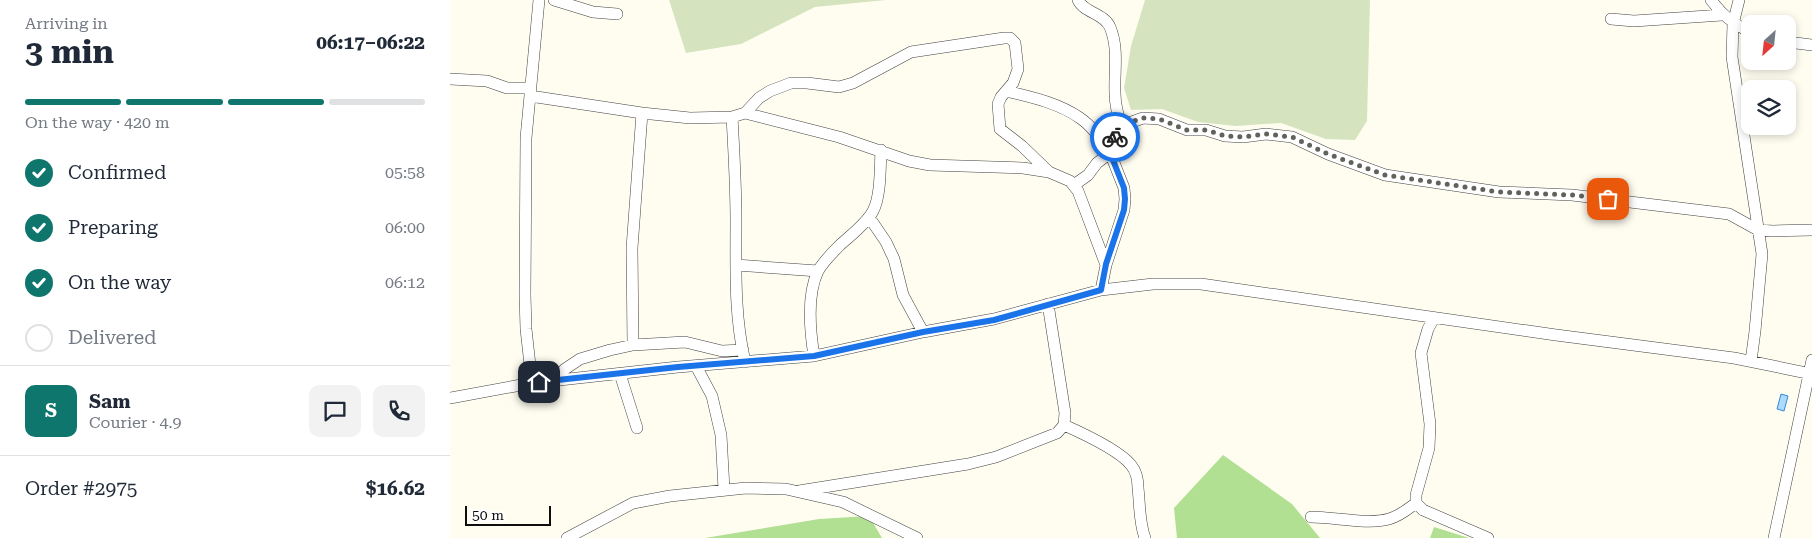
<!DOCTYPE html>
<html lang="en">
<head>
<meta charset="utf-8">
<style>
	:root { --surface:#fff; --page:#f2f2f3; --text:#1f2937; --muted:#747a83; --line:#e0e1e3; --accent:#0f766e }
	body { margin:0; font-family:"Roboto Serif",serif; background:var(--page); color:var(--text); height:100vh; display:flex; flex-direction:column; font-size:19px; white-space:nowrap }
	* { box-sizing:border-box; margin:0 }
	p { font-size:16px; color:var(--muted) }
	.icon { flex:none; width:28px; height:28px; fill:none; stroke:currentColor; stroke-width:2; stroke-linecap:round; stroke-linejoin:round }
	.map { position:relative; flex:1; overflow:hidden }
	.details { display:flex; flex-direction:column; background:var(--surface); width:450px }
	.details>* { flex:none }
	.needle { width:32px; rotate:207deg }
	.fabs { position:absolute; left:1291px; top:15px; display:grid; gap:10px }
	.fabs a { display:grid; place-items:center; width:55px; height:55px; border-radius:10px; background:var(--surface); box-shadow:0 2px 8px #0003; font-size:25px }
	.scale { position:absolute; left:15px; bottom:12px; width:86px; box-sizing:border-box; padding-left:5px; border:2px solid #0e0e0e; border-top:0; font-size:14px; line-height:18px; white-space:nowrap; color:#0e0e0e; -webkit-text-stroke:4px #fff; paint-order:stroke }
	.pin { position:absolute; display:grid; place-items:center; width:42px; height:42px; color:#fff; margin:-21px; border-radius:10px; box-shadow:0 2px 8px #0006 }
	.courier { position:absolute; display:grid; place-items:center; width:50px; height:50px; margin:-25px; border:4px solid #1a73e8; border-radius:50%; background:#fff; color:#222; box-shadow:0 1px 6px #0007 }
	.summary em { font-style:normal; font-weight:700 }
	.summary div { display:flex; flex-direction:column-reverse }
	.summary { display:flex; align-items:center; justify-content:space-between; height:85px; padding:0 25px }
	h1 { font-size:32px; font-weight:700; line-height:38px }
	.bar { display:grid; grid-template-columns:repeat(4,1fr); gap:8px 5px; align-content:center; height:60px; padding:0 25px }
	.bar i { height:6px; border-radius:4px; background:var(--line) }
	.bar .current { background:var(--accent) }
	.bar p { grid-column:span 4 }
	.line { display:flex; align-items:center; gap:12px; padding:0 25px; border-top:1px solid var(--line) }
	.line div { flex:1 }
	.round { display:grid; place-items:center; flex:none; width:52px; height:52px; border-radius:10px; background:var(--page) }
	ol { padding:0 25px; list-style:none }
	li { display:flex; align-items:center; gap:15px; height:55px }
	li p { margin-inline-start:auto }
	li .icon { padding:5px; border-radius:50%; background:var(--accent); color:#fff; stroke-width:4 }
	li:last-child { color:var(--muted) }
	li i { width:28px; height:28px; border:2px solid var(--line); border-radius:50% }
	main { display:flex; flex:1; min-height:0 }
	.map>svg:first-child { display:block }
	.forest { fill:#b1e092 }
	.cemetery { fill:#d5e4be }
	.water { fill:#afdafc; stroke:#2e8bdb }
	.lines { fill:none; stroke-linecap:round; stroke-linejoin:round }
	.minor-casing { stroke:#414141; stroke-width:12 }
	.minor { stroke:#fff; stroke-width:11 }
	.done { stroke:#62625d; stroke-width:5; stroke-dasharray:0 9 }
	.route { stroke:#1a73e8; stroke-width:6 }
</style>
</head>
<body>
<main>
<section class="details">
<div class="summary"><div><h1>3 min</h1><p>Arriving in</p></div><em>06:17–06:22</em></div>
<div class="bar"><i class="current"></i><i class="current"></i><i class="current"></i><i></i><p>On the way · 420 m</p></div>
<ol>
<li><svg class="icon" aria-label="check" viewBox="0 0 24 24"><path d="M5 12l5 5 9-10"/></svg>Confirmed<p>05:58</p></li>
<li><svg class="icon" aria-label="check" viewBox="0 0 24 24"><path d="M5 12l5 5 9-10"/></svg>Preparing<p>06:00</p></li>
<li><svg class="icon" aria-label="check" viewBox="0 0 24 24"><path d="M5 12l5 5 9-10"/></svg>On the way<p>06:12</p></li>
<li><i></i>Delivered</li>
</ol>
<div class="line" style="height:90px"><b class="round" style="background:var(--accent);color:#fff">S</b><div><b>Sam</b><p>Courier · 4.9</p></div><a class="round"><svg class="icon" aria-label="chat" viewBox="0 0 24 24"><path d="M4 5h16v11H9l-5 4z"/></svg></a><a class="round"><svg class="icon" aria-label="phone" viewBox="0 0 24 24"><path d="M5 4h4l2 5-3 2q2 4 5 5l2-3 5 2v4C11 20 4 13 5 4z"/></svg></a></div>
<div class="line" style="height:65px"><div>Order #2975</div><b>$16.62</b></div>
</section>
<div class="map">
<svg width="1362" height="538" viewBox="0 0 1362 538">
	<rect width="100%" height="100%" fill="#fffdf0"/>
	<path class="forest" d="M773,455L842,504L870,538H727L724,508Z
		M419,516L432,538H255L369,519Z
		M984,527L1019,538H980Z"/>
	<path class="cemetery" d="M219,0H436L365,7L291,44L236,53Z
		M695,0H920L917,121L905,140L876,139L831,123L786,126L748,122L712,109L681,110L674,88L681,46Z"/>
	<path class="water" d="M1331,394L1338,396L1334,411L1327,409Z"/>
	<g class="lines">
		<g class="minor-casing">
			<path id="minor" d="M104,0L143,12L167,14
				M628,0C634,13 654,13 660,27C669,49 664,71 665,93C665,105 668,116 672,127
				M1261,0C1272,15 1283,24 1300,32
				M1289,0L1283,24L1282,57L1312,254L1305,331L1301,361
				M1161,19L1184,21L1272,15
				M1338,42L1362,45
				M0,79L37,81L57,88H80
				M556,91C581,97 609,103 630,118C642,126 651,139 659,150
				M80,96L192,113L240,118L282,117L295,113L309,98L320,91L341,83H357L389,87L403,83L461,52L554,38H560L565,43L568,69L563,83L551,97L548,104L550,129L572,146L599,172
				M295,113L389,137L459,161L480,165L573,168L599,172L620,181L628,191L656,265
				M282,117C284,152 286,186 286,221C286,269 284,314 295,362
				M624,185L638,175L647,163L660,153
				M419,217L436,242L444,259L453,295L473,332
				M286,265L368,271
				M651,290L656,265L674,210L675,199L674,188L659,150L663,140L676,124L693,118L709,119L737,130H756L775,136L793,137L816,134L842,137L878,154L935,175L1049,192L1122,195L1279,214L1308,230L1323,231L1362,230
				M984,318L978,329L971,353L980,424L979,448L966,495V503L973,510L1038,538
				M183,345L182,248L192,113
				M364,356C360,331 357,294 368,271C373,262 383,252 390,245C400,236 417,223 423,211C431,196 430,168 431,150
				M246,366L262,396L271,435L274,489
				M170,374L187,428
				M102,381L115,369L130,359L160,350L183,345L235,342L272,351L293,350
				M82,383L76,329L75,295L76,138L89,0
				M0,398L82,383L228,367L364,356L473,332L544,319L651,290L703,284H751L1106,335L1284,358L1362,374
				M614,425C632,433 669,450 681,465C686,471 688,480 688,488C690,505 689,522 695,538
				M349,491L518,464L546,457L607,433L614,425L615,413L598,304
				M861,517C884,517 918,525 939,519C950,516 958,509 966,503
				M117,538L183,503L220,496L296,488L336,489L393,502L467,538
				M1324,538L1362,360"/>
		</g>
		<use href="#minor" class="minor"/>
	</g>
	<g class="lines">
		<path class="done" d="M665,137L672,127L684,121L693,118L709,119L737,130H756L775,136L793,137L816,134L842,137L878,154L935,175L1049,192L1122,195L1158,199"/>
		<path class="route" d="M89,382L228,367L364,356L473,332L544,320L651,290L656,264L674,210L675,199L674,188L659,150L665,137"/>
	</g>
</svg>
<div class="fabs">
<a><svg class="needle" viewBox="-14 -14 28 28"><path d="M0-13l5 13h-10z" fill="#e53935"/><path d="M0 13l5-13h-10z" fill="#747a83"/></svg></a>
<a><svg class="icon" aria-label="layers" viewBox="0 0 24 24"><path d="M12 4l9 5-9 5-9-5zM3 14l9 5 9-5"/></svg></a>
</div>
<div class="scale">50 m</div>
<div class="pin" style="left:1158px;top:199px;background:#ea580c"><svg class="icon" aria-label="bag" viewBox="0 0 24 24"><path d="M5 8h14l-1 12H6zM9 8a3 3 0 0 1 6 0"/></svg></div>
<div class="pin" style="left:89px;top:382px;background:#1f2937"><svg class="icon" aria-label="home" viewBox="0 0 24 24"><path d="M3 11l9-7 9 7M6 9v11h12V9"/></svg></div>
<div class="courier" style="left:665px;top:137px"><svg class="icon" aria-label="bike" viewBox="0 0 24 24"><circle cx="6" cy="16" r="4"/><circle cx="18" cy="16" r="4"/><path d="M6 16l4-8h5l3 8M10 8l3 8H6M13 5h3"/></svg></div>
</div>
</main>
</body>
</html>
